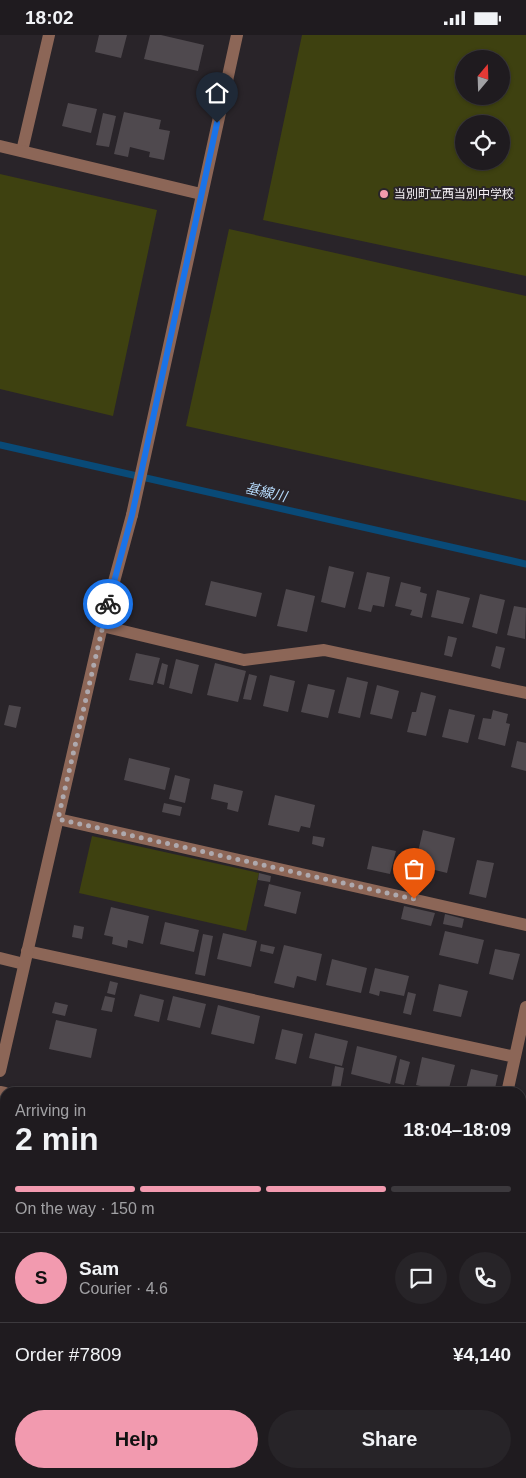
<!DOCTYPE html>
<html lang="en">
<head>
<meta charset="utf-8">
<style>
	:root { --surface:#1f1b1f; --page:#272428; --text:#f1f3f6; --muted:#a1a1a4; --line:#3c393d; --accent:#f29aaf }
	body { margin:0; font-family:Arial,"Noto Sans JP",sans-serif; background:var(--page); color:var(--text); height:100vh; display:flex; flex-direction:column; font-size:19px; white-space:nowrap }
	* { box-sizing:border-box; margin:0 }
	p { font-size:16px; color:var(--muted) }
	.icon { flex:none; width:28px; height:28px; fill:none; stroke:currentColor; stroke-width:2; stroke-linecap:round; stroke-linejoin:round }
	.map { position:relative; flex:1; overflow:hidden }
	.side { position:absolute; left:0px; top:1052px; width:526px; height:391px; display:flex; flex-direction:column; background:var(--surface); border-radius:15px 15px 0 0; box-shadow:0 1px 4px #0004,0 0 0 1px var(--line) }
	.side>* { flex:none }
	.needle { width:32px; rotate:19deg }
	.controls { position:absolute; left:455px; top:15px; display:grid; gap:10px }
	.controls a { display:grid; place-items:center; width:55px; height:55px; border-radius:50%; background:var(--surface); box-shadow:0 1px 4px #0004,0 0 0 1px var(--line); font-size:25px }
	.pin { position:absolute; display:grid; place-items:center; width:42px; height:42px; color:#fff; margin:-51px -21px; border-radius:50% 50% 50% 0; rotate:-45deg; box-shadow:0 0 5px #0007 }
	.pin .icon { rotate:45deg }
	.courier { position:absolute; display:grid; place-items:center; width:50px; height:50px; margin:-25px; border:4px solid #1a73e8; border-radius:50%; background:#fff; color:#222; box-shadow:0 1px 6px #0007 }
	.headline em { font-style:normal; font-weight:700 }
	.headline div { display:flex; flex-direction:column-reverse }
	.headline { display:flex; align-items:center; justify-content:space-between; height:85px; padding:0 15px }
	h1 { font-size:32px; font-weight:700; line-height:38px }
	.bar { display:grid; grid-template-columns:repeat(4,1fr); gap:8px 5px; align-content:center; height:60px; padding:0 15px }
	.bar i { height:6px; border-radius:4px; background:var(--line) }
	.bar .active { background:var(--accent) }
	.bar p { grid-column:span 4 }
	.line { display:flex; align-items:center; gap:12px; padding:0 15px; border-top:1px solid var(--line) }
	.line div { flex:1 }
	.round { display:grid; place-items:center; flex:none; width:52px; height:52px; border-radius:26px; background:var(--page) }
	.action { display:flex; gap:10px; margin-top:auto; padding:10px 15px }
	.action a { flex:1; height:58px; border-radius:30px; background:var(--accent); color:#111; font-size:20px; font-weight:700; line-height:58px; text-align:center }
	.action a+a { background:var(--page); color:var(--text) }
	.status { display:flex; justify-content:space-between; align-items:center; height:35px; padding:0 25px; background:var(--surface); direction:ltr }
	.status svg { height:14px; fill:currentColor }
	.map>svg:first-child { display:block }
	.green { fill:#3e4110; fill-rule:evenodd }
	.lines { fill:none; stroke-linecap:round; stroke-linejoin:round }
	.stream { stroke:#094a77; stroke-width:7 }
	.building { fill:#4f494e }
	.service { stroke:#8c6657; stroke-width:12 }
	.minor { stroke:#8c6657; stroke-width:12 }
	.tertiary { stroke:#8c6657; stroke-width:12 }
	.done { stroke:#aea9ae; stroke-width:5; stroke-dasharray:0 9 }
	.route { stroke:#1a73e8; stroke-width:6 }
	.poi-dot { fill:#f29aaf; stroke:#292429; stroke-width:2 }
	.labels { text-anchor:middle; stroke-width:4; stroke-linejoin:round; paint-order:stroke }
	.poi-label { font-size:12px; fill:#f5f1f5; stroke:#292429; text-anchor:start }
	.water-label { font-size:14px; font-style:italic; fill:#b6dbfc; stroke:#292429 }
</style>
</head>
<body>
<div class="status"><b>18:02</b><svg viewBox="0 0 49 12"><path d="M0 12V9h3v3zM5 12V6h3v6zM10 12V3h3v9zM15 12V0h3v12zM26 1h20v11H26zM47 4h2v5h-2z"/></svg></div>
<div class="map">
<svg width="526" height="1443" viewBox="0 0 526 1443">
	<rect width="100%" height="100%" fill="#292429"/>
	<path class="green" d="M302,0H526V241L263,185ZM464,24H501V61H464ZM464,89H501V126H464Z
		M0,139L157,175L113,381L0,354Z
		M229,194L526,261V466L186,391Z
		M92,801L259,838L246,896L79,858Z
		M0,1314L5,1315V1439H40L49,1443H0Z"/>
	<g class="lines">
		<path class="stream" d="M0,410L526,529"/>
	</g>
	<path class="building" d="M99,0H127L121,23L95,17Z
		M150,0H161L204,10L198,36L144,24Z
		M68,68L97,74L91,98L62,91Z
		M124,77L161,85L159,94L170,96L164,125L149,122L150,117L130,112L128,122L114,119Z
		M103,78L116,81L109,112L96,110Z
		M329,531L354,537L345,573L321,567Z
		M367,537L390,542L384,572L373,570L371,577L358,574Z
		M211,546L262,558L256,582L205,570Z
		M401,547L421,552L420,557L427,559L422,583L410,580L412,575L395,571Z
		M286,554L315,561L307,597L277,591Z
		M437,555L470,563L463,589L431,582Z
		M480,559L505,565L497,599L472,592Z
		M514,571L526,573L525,604L507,600Z
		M448,601L457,603L452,622L444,620Z
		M496,611L505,613L500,634L491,631Z
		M136,618L160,623L153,650L129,645Z
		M176,624L199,630L192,659L169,653Z
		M162,628L168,630L164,650L157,648Z
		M215,628L246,636L238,667L207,660Z
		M249,639L257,641L251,665L243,664Z
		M270,640L295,646L288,677L263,671Z
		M347,642L368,647L360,683L338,678Z
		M308,649L335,655L328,683L301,677Z
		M377,650L399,656L392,684L370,679Z
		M421,657L436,661L426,701L407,697L412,677H416Z
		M9,670L21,672L16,693L4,690Z
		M449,674L475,680L468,708L442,702Z
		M493,675L508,679L506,688L510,689L505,711L478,704L483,683L491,684Z
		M517,706L526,708V736L511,732Z
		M129,723L170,733L165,755L124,745Z
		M175,740L190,744L185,768L169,764Z
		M214,749L243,756L238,777L227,774L228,768L211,764Z
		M275,760L315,770L310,793L301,791L299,797L268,790Z
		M164,768L182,772L180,781L162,777Z
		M423,795L455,803L447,838L415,830Z
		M313,801L325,803L323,812L312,809Z
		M372,811L396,816L390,839L367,834Z
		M477,825L494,828L486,863L469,859Z
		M259,838L271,841L270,847L258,845Z
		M269,849L301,857L296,879L264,871Z
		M404,871L435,878L431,891L401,884Z
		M111,872L149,881L143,909L128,905L127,913L112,909L113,902L104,900Z
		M445,879L464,884L462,893L443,889Z
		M165,887L199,895L194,917L160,909Z
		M74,890L84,892L82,904L72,902Z
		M445,896L484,905L478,929L439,920Z
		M223,898L257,906L251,932L217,924Z
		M203,899L213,901L205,941L195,939Z
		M261,909L275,912L273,919L260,916Z
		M284,910L322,919L316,946L297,941L294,953L274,948Z
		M495,914L520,919L513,945L489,939Z
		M332,924L367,933L361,958L326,950Z
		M375,933L409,941L404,961L380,956L379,961L369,958Z
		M110,946L118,948L115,960L107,958Z
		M439,949L468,956L461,982L433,976Z
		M408,957L416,959L411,980L403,978Z
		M140,959L164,965L159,987L134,981Z
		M105,961L115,963L112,977L101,975Z
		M173,961L206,969L200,993L167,985Z
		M55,967L68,970L65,981L52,978Z
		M218,970L260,981L254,1009L211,999Z
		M56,985L97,994L91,1023L49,1014Z
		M282,994L303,999L296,1029L275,1024Z
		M315,998L348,1006L342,1031L309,1023Z
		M357,1011L397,1021L390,1049L351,1039Z
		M422,1022L455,1030L448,1057L416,1050Z
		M400,1024L410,1027L404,1050L395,1048Z
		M335,1031L344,1033L340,1055L331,1053Z
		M471,1034L498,1040L494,1058H465Z
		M279,1051L293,1054V1058H277Z
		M521,1188L526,1190V1223L521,1222Z
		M0,1246L5,1247V1279L0,1278Z
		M521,1248L526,1249V1277L521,1276Z
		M521,1303L526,1304V1331L521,1330Z
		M526,1369V1395L521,1394Z
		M175,1439H203L202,1443H174Z
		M212,1439H244L243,1443H211Z
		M453,1439H480L489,1441L488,1443H452Z"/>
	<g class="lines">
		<path class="service" d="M22,116L49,0"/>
		<path class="minor" d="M0,111L201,159
			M132,480L237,0
			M102,591L244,625L324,615L526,658
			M58,784L526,890
			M27,916L515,1022
			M0,923L24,929
			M0,1057L5,1058
			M507,1058L526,972
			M521,1172L526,1173
			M0,1174L5,1175
			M0,1308L5,1309
			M143,1443L144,1439
			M419,1443L420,1439"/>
		<path class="tertiary" d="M0,1036L102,591L132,480"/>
	</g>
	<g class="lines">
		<path class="done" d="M108,569L58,784L414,864"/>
		<path class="route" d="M108,569L132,480L217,88"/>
	</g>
	<circle class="poi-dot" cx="384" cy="159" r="5"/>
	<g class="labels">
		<g class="poi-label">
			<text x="394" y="163">当別町立西当別中学校</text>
		</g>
		<g class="water-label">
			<text transform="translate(266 457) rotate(13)" y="5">基線川</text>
		</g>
	</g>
</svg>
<div class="controls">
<a><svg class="needle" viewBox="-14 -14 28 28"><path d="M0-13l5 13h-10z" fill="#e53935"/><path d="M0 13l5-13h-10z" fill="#a1a1a4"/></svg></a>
<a><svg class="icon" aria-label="locate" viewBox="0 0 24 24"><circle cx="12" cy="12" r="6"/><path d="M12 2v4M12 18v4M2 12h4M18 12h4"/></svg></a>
</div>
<div class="pin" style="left:414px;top:864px;background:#ea580c"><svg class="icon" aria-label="bag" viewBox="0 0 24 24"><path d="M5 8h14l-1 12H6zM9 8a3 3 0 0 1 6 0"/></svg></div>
<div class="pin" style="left:217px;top:88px;background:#1f2937"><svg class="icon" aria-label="home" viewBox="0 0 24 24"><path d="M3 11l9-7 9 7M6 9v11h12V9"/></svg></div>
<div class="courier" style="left:108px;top:569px"><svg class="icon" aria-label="bike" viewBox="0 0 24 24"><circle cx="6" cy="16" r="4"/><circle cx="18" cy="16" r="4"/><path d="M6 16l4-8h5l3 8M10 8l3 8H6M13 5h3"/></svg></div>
<section class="side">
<div class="headline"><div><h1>2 min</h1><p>Arriving in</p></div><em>18:04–18:09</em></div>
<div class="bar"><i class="active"></i><i class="active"></i><i class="active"></i><i></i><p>On the way · 150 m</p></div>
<div class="line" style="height:90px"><b class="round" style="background:var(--accent);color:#111">S</b><div><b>Sam</b><p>Courier · 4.6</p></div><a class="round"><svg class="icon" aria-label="chat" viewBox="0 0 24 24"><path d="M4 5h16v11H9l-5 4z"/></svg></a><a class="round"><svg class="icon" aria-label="phone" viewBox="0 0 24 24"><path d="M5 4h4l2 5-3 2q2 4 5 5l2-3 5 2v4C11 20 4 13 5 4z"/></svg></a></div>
<div class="line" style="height:65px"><div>Order #7809</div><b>¥4,140</b></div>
<div class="action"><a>Help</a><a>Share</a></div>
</section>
</div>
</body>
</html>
